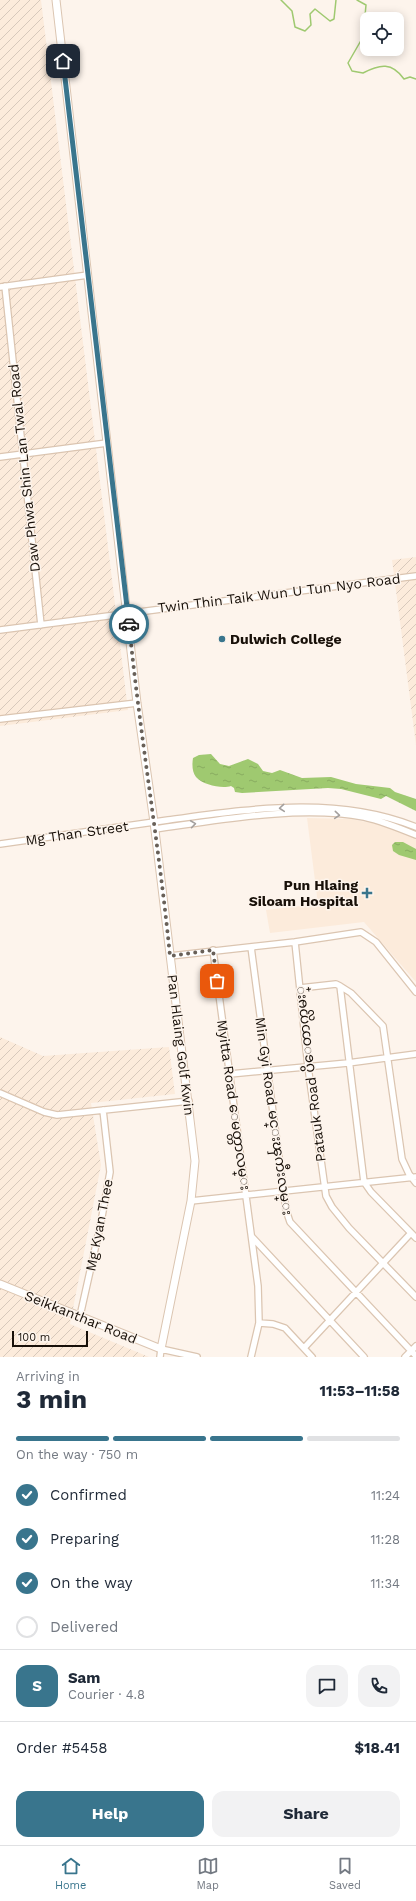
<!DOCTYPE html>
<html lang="en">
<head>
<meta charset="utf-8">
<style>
	:root { --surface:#fff; --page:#f2f2f3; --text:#1f2937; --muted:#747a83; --line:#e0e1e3; --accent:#39758d }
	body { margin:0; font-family:"Work Sans","Noto Sans Myanmar",sans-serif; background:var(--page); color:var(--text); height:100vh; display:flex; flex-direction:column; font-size:15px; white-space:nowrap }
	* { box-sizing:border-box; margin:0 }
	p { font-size:13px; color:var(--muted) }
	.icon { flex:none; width:22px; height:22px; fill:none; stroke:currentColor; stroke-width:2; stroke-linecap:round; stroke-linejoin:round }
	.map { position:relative; height:1357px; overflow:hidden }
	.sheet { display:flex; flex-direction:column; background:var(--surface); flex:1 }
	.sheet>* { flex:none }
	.buttons { position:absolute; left:360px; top:12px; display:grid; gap:8px }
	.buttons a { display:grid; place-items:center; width:44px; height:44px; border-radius:8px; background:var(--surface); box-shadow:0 2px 10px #0003; font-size:20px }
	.scale { position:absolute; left:12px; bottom:10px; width:76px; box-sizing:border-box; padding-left:4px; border:2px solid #181009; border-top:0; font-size:11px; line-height:14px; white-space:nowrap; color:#181009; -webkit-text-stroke:3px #fdf4ec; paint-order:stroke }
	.pin { position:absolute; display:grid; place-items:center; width:34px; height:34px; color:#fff; margin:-17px; border-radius:8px; box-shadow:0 2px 6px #0006 }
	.courier { position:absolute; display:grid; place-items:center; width:40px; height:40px; margin:-20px; border:3px solid #39758d; border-radius:50%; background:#fff; color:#222; box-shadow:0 1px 5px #0007 }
	.summary em { font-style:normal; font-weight:700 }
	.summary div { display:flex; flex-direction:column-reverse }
	.summary { display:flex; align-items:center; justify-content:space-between; height:68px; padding:0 16px }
	h1 { font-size:26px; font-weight:700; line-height:30px }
	.bar { display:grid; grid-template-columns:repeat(4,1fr); gap:6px 4px; align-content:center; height:48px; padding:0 16px }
	.bar i { height:5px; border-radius:3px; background:var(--line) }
	.bar .active { background:var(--accent) }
	.bar p { grid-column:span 4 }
	.line { display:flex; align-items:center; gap:10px; padding:0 16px; border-top:1px solid var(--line) }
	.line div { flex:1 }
	.round { display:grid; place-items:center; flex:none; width:42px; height:42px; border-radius:12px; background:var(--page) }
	ol { padding:0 16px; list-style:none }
	li { display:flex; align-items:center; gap:12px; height:44px }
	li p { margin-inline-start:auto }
	li .icon { padding:4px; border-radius:50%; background:var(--accent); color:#fff; stroke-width:4 }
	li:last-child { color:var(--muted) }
	li i { width:22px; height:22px; border:2px solid var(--line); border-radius:50% }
	.action { display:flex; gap:8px; margin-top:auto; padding:8px 16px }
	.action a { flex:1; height:46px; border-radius:12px; background:var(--accent); color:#fff; font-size:16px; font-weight:700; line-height:46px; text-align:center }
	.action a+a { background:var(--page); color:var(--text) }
	.tabs { display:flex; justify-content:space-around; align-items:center; height:56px; border-top:1px solid var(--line); background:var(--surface); font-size:11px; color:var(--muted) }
	.tabs a { display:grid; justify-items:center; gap:2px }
	.tabs .active { color:var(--accent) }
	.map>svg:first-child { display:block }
	.built { fill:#fcebdb }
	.industrial { fill:url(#industrial-furrows) }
	.water { fill:url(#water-ripples) }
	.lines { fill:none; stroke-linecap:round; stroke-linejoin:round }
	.stream { stroke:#9fc970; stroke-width:1.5 }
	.minor-casing { stroke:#dbc5b1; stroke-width:8 }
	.tertiary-casing { stroke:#dbc5b1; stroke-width:9 }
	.minor { stroke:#fff; stroke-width:5.5 }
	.tertiary { stroke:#fff; stroke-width:7 }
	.oneway { stroke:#a39f9d }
	.done { stroke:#686058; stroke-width:4; stroke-dasharray:0 7.2 }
	.route { stroke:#39758d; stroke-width:5 }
	.poi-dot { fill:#39758d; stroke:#fdf4ec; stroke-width:1.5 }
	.labels { text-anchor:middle; stroke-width:3; stroke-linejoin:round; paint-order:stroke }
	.street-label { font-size:14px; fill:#181009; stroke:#fdf4ec }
	.poi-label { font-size:14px; font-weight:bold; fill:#181009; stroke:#fdf4ec; text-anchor:start }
</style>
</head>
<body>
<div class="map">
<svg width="416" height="1357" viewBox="0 0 416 1357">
	<defs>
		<pattern id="industrial-furrows" width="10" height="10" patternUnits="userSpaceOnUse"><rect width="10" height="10" fill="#fcebdb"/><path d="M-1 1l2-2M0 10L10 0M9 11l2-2" fill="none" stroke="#d7c8bb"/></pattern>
		<pattern id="water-ripples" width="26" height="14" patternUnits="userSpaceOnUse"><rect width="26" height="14" fill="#9fc970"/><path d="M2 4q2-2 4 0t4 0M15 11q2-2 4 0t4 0" fill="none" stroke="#88ac60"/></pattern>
	</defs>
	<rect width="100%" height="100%" fill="#fdf4ec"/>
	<path class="built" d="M307,818L351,819L386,826L416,837V982L364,922L270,933L266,910L318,904Z"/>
	<path class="industrial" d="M0,0H41L128,710L0,726Z
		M416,557V745L392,560Z
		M0,1037L43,1056L169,1047L175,1094L91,1103L101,1165L70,1324L149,1357H0Z"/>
	<path class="water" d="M211,754L220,764L229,766L248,759L258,764L263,771L272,773L280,770L302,778L331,777L356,784L390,788L395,792L416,799V811L386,796L381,799L341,789L328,788L242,793L235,792L234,788L231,786C222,789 203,785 196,777C192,772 192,764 193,758L199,755Z
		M395,842H403L416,849V860L399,855L393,851L392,845Z"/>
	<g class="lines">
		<path class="stream" d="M281,0L292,11L295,27L305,31L311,25L310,14L315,9L330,21L334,19L336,0
			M357,0L366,5L363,37L348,63L352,71L363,73C380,64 392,62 404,79L410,77L416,79"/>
		<g class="minor-casing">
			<path id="minor" d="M5,286L41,625
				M0,287L88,275
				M0,457L107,443
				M0,630L416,576
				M0,719L137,703
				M155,829C220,820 299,805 364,817C382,821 399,828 416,835
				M0,844C56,836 112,828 168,820C251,809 336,795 416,827
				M295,942L361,932L376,942L416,992
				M251,947L286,1210L290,1222L416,1356
				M213,950L258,1286L259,1323L251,1357
				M170,956L295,942L308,1067L326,1196L332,1207L349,1228L416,1297
				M340,986L351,993L383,1026L402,1159L409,1174L416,1183
				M300,988L336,984L340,986L364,1182L371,1192L416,1238
				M230,1074L348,1063L416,1054
				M0,1093L44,1112L57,1115L189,1101
				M191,1201L416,1177
				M252,1237L364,1357
				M80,1316L101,1222L110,1172L103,1110
				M259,1323L273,1324L285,1328L312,1357
				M304,1348L411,1233
				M160,1357L161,1349L197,1357
				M405,1357L416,1346"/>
		</g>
		<g class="tertiary-casing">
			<path id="tertiary" d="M0,1284L161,1349L191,1201L195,1161L154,822L137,703L56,0"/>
		</g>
		<use href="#minor" class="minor"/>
		<use href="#tertiary" class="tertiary"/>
	</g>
	<defs><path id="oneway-chevron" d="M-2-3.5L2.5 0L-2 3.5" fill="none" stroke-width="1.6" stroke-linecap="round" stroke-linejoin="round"/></defs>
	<g class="oneway">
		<use href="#oneway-chevron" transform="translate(282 808) rotate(175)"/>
		<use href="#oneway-chevron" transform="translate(337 815) rotate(5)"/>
		<use href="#oneway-chevron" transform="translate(193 824) rotate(-8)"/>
	</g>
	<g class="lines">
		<path class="done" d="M129,624C140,735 159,845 170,956L213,950L217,981"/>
		<path class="route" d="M63,61L129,624"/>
	</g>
	<g class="poi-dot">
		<circle cx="222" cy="639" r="4"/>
		<path d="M365 887h4v4h4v4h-4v4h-4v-4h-4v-4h4z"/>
	</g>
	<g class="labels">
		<g class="street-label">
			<text transform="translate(24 468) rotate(-96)" y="5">Daw Phwa Shin Lan Twal Road</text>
			<text transform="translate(279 593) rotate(-7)" y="5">Twin Thin Taik Wun U Tun Nyo Road</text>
			<text transform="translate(77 833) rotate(-8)" y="5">Mg Than Street</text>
			<text transform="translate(181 1045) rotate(83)" y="5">Pan Hlaing Golf Kwin</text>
			<text transform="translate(310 1074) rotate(-97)" y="5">Patauk Road ပိေတာက္လမး္</text>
			<text transform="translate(234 1105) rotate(82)" y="5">Myitta Road ေမတ္တာလမ္း</text>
			<text transform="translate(274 1116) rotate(82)" y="5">Min Gyi Road မင္းၾကီးလမ္း</text>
			<text transform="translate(99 1225) rotate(-79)" y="5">Mg Kyan Thee</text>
			<text transform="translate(81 1317) rotate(22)" y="5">Seikkanthar Road</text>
		</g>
		<g class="poi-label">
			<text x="230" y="644">Dulwich College</text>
			<text x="358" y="890" text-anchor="end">Pun Hlaing<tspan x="358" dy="16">Siloam Hospital</tspan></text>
		</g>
	</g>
</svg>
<div class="buttons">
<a><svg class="icon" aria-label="locate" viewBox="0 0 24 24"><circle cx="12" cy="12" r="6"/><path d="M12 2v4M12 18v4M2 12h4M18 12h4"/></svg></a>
</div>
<div class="scale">100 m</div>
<div class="pin" style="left:217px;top:981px;background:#ea580c"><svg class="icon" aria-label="bag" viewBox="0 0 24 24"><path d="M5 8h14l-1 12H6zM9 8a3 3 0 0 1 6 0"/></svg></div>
<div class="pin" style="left:63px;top:61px;background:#1f2937"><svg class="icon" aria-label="home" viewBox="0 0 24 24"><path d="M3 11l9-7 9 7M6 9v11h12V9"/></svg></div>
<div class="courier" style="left:129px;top:624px"><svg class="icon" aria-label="car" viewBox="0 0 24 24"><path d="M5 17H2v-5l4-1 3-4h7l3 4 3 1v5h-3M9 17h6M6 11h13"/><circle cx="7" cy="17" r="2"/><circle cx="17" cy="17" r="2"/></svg></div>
</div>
<section class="sheet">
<div class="summary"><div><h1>3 min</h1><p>Arriving in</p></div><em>11:53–11:58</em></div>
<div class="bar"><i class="active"></i><i class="active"></i><i class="active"></i><i></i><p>On the way · 750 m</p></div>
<ol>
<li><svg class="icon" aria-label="check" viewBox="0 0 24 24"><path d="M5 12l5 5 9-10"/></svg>Confirmed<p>11:24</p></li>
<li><svg class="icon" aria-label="check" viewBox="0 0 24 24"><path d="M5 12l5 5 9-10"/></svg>Preparing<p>11:28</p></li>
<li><svg class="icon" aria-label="check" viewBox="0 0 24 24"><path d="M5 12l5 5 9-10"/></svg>On the way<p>11:34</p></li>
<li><i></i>Delivered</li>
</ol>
<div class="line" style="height:72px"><b class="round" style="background:var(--accent);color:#fff">S</b><div><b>Sam</b><p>Courier · 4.8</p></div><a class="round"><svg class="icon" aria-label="chat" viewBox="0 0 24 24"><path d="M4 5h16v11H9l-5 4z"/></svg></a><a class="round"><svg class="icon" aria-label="phone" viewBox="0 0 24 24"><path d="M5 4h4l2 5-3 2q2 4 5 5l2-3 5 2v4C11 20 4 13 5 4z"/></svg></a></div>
<div class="line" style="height:52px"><div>Order #5458</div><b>$18.41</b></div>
<div class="action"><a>Help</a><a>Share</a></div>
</section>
<nav class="tabs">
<a class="active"><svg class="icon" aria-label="home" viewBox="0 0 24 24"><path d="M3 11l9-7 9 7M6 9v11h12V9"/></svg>Home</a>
<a><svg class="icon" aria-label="map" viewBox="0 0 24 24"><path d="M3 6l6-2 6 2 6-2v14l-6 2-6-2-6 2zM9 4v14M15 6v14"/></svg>Map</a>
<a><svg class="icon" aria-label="saved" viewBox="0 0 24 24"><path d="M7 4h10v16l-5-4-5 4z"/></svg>Saved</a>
</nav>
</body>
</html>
